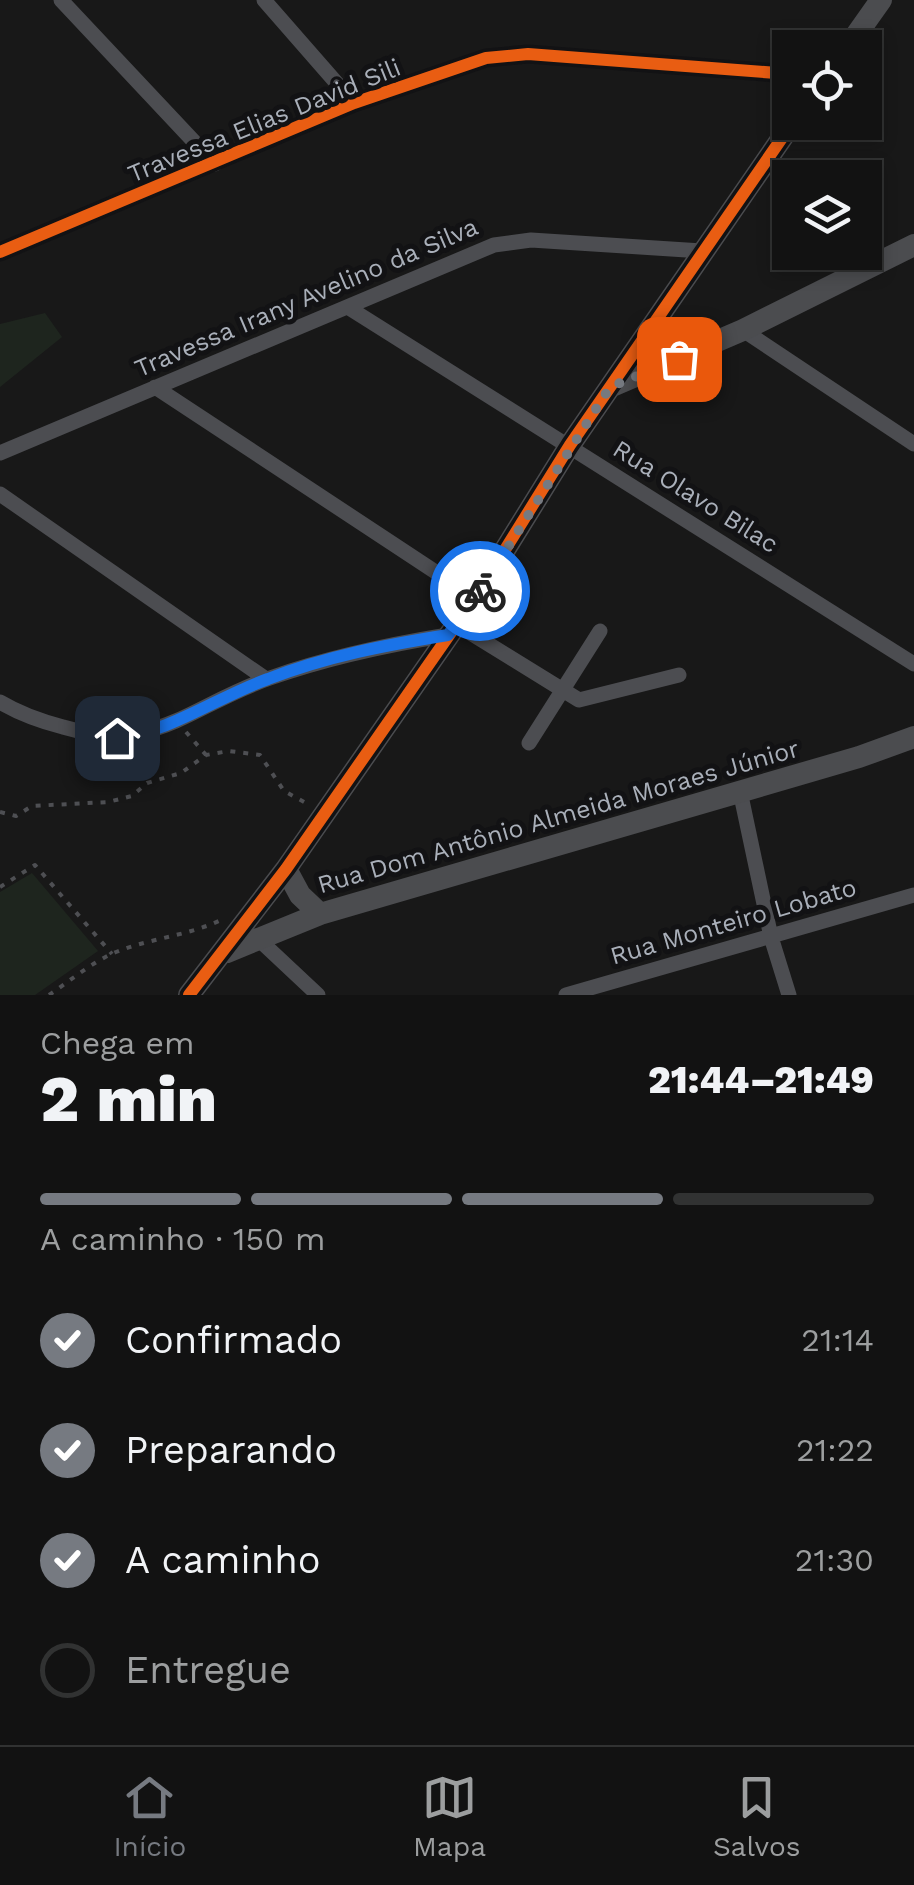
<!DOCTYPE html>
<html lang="pt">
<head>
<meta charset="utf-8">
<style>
	:root { --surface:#121212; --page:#1b1b1b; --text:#f1f3f6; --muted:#9c9e9f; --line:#313232; --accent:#767a81 }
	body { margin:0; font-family:"Work Sans",sans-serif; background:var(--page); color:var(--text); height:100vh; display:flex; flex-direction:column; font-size:38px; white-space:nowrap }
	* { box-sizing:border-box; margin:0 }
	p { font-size:32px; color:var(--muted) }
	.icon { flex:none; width:55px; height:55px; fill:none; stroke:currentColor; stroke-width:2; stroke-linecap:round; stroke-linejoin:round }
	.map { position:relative; height:995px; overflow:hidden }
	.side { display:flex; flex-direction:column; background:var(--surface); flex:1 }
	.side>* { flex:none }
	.fabs { position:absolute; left:772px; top:30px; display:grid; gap:20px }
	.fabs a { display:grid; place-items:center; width:110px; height:110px; border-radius:0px; background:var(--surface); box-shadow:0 5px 15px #0003,0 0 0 2px var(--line); font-size:50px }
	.pin { position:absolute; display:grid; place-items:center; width:85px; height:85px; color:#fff; margin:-42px; border-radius:20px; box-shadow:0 5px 15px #0006 }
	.courier { position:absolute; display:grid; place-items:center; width:100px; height:100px; margin:-50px; border:8px solid #1a73e8; border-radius:50%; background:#fff; color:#222; box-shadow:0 2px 12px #0007 }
	.overview em { font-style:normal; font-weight:800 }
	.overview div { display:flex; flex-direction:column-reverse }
	.overview { display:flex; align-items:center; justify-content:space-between; height:170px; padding:0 40px }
	h1 { font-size:65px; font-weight:800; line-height:75px }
	.bar { display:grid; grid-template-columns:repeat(4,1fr); gap:15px 10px; align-content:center; height:120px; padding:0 40px }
	.bar i { height:12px; border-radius:8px; background:var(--line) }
	.bar .selected { background:var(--accent) }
	.bar p { grid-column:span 4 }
	ol { padding:0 40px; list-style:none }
	li { display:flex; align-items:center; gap:30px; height:110px }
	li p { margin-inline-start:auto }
	li .icon { padding:10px; border-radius:50%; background:var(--accent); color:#fff; stroke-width:4 }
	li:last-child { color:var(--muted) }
	li i { width:55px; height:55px; border:5px solid var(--line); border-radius:50% }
	.tabs { display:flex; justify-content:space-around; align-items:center; height:140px; border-top:2px solid var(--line); background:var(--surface); font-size:28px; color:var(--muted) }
	.tabs a { display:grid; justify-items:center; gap:5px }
	.tabs .selected { color:var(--accent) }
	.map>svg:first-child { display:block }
	.green { fill:#1e251e }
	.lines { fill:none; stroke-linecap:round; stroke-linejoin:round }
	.path { stroke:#4e4f53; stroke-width:4; stroke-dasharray:5 8; stroke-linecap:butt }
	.street { stroke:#4c4d51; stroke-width:15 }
	.secondary { stroke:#4b4c4f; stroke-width:22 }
	.cycleway-casing { stroke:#121214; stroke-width:19 }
	.cycleway { stroke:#e95d12; stroke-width:12 }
	.done { stroke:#767a81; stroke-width:10; stroke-dasharray:0 18 }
	.route { stroke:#1a73e8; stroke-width:12 }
	.labels { text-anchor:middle; stroke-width:10; stroke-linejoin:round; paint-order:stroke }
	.street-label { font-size:25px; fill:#a9afb9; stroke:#121214 }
</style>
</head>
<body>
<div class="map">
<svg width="914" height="995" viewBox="0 0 914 995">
	<rect width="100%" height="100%" fill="#181818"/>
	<path class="green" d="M45,313L62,337L0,387V324Z
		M32,873L98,951L35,995H0V892Z"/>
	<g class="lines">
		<path class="path" d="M186,732L206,755
			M0,812L16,816L32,806L108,802L132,796L147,783L181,773L206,755L229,751L260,755L284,791L306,803
			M0,887L35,865L112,954
			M49,995C70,981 92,962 116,952C151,938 187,936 221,920"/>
		<path class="street" d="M61,0L215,164
			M264,0L354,103
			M0,252L354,103L486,58L528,54L790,74
			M349,308L914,664
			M743,330L914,444
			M155,387L475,598
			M0,453L494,245L531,240L702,251
			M0,494L266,679
			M456,624L579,700L679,675
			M0,702C20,714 40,721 63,727C155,754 189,706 270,678C329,657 386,645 448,635
			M529,743L600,631
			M740,791L771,937L789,995
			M255,936L318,995
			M566,995L914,895"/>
		<path class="secondary" d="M847,48L881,0
			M610,387L743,330L914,245
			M286,869L300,895L320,914
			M227,952L320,914L859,757L914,737
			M189,995L286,869L475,598L570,445L793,122"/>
		<g class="cycleway-casing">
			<path id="cycleway" d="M0,252L354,103L486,58L528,54L790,74
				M189,995L286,869L475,598L570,445L793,122"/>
		</g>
		<use href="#cycleway" class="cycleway"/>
	</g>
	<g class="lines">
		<path class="done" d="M480,591L610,387L679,359"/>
		<path class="route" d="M117,738C171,732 217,697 268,679C327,656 386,645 448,635L480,591"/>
	</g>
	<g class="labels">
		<g class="street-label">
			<text transform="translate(264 120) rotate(-22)" y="9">Travessa Elias David Sili</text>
			<text transform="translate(306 297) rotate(-23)" y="9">Travessa Irany Avelino da Silva</text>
			<text transform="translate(696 496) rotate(32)" y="9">Rua Olavo Bilac</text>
			<text transform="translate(558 816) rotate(-16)" y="9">Rua Dom Antônio Almeida Moraes Júnior</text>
			<text transform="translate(733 921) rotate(-16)" y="9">Rua Monteiro Lobato</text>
		</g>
	</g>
</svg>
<div class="fabs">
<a><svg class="icon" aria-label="locate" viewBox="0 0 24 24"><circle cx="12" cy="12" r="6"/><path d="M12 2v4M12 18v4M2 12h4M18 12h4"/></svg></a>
<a><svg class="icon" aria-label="layers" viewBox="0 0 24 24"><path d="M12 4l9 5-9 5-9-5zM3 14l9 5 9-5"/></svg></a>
</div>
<div class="pin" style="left:679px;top:359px;background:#ea580c"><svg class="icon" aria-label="bag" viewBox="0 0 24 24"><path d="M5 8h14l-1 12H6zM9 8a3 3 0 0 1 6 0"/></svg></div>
<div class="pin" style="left:117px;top:738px;background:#1f2937"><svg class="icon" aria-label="home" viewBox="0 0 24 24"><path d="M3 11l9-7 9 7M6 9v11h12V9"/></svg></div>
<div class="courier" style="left:480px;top:591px"><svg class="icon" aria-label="bike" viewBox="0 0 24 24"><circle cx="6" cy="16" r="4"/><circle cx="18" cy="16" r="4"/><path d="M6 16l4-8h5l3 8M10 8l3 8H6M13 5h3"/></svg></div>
</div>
<section class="side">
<div class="overview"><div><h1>2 min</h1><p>Chega em</p></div><em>21:44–21:49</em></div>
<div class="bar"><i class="selected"></i><i class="selected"></i><i class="selected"></i><i></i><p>A caminho · 150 m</p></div>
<ol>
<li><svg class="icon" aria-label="check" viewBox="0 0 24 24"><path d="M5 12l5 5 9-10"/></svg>Confirmado<p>21:14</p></li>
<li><svg class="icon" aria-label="check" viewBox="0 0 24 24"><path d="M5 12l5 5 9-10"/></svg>Preparando<p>21:22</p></li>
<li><svg class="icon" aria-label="check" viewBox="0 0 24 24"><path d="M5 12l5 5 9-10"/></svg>A caminho<p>21:30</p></li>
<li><i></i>Entregue</li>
</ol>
</section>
<nav class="tabs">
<a class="selected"><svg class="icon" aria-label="home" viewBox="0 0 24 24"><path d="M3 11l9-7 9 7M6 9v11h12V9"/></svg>Início</a>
<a><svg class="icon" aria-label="map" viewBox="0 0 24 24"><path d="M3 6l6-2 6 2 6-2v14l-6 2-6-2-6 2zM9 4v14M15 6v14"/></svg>Mapa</a>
<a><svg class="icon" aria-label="saved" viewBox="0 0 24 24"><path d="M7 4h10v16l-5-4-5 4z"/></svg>Salvos</a>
</nav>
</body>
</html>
